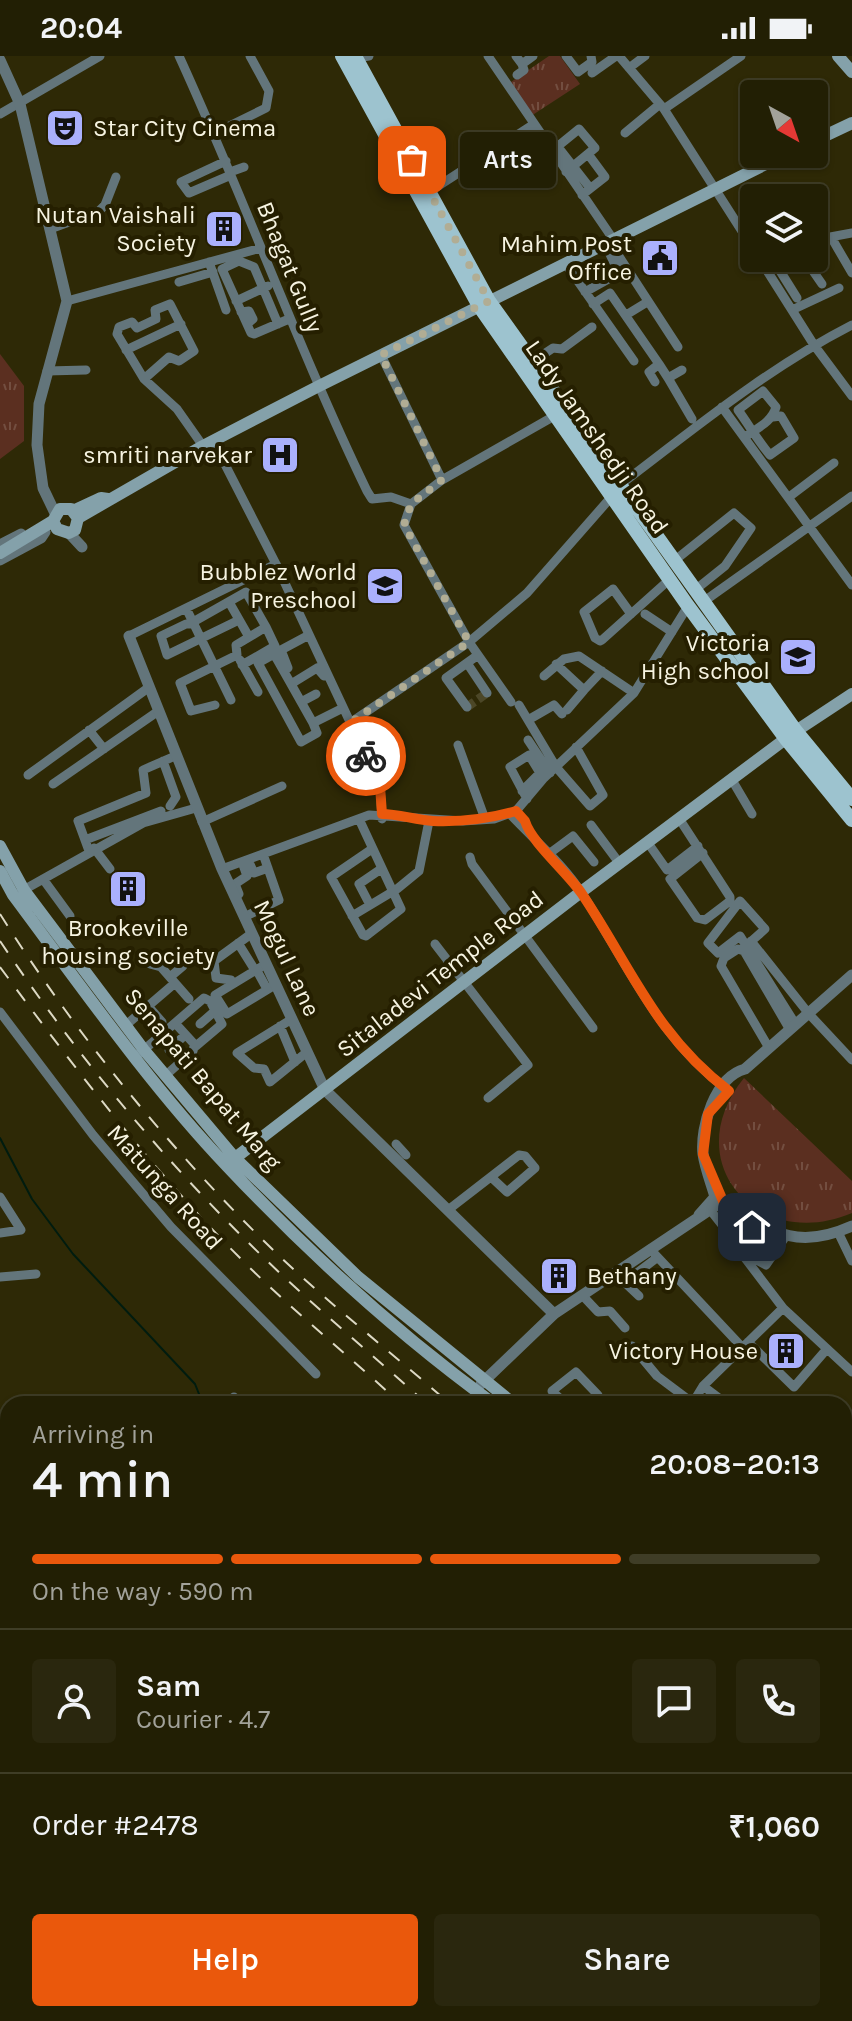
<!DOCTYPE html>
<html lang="en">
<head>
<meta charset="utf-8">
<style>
	:root { --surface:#221f04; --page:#2a270e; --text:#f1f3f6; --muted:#a2a29a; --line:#3f3d26; --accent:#ea580c }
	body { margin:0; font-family:Karla,sans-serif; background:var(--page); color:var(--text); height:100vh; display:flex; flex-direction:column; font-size:30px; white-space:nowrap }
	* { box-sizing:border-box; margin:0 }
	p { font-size:26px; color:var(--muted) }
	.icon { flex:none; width:44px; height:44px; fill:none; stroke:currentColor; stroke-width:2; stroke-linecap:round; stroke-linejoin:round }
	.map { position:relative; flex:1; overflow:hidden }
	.drawer { position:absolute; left:0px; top:1340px; width:852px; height:626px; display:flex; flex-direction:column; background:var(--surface); border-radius:24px 24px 0 0; box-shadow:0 2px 6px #0004,0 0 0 2px var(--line) }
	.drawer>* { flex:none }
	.needle { width:52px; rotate:140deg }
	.tools { position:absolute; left:740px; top:24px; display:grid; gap:16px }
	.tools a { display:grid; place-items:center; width:88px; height:88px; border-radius:8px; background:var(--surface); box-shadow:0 2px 6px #0004,0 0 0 2px var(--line); font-size:40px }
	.pin { position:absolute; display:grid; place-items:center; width:68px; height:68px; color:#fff; margin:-34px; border-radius:16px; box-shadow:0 4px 12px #0006 }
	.courier { position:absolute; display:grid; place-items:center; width:80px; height:80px; margin:-40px; border:6px solid #ea580c; border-radius:50%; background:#fff; color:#222; box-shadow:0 2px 10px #0007 }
	.bubble { position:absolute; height:56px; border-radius:8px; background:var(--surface); box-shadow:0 2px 6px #0004,0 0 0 2px var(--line); font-size:26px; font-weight:600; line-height:56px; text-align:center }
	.overview em { font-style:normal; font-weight:600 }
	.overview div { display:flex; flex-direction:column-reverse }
	.overview { display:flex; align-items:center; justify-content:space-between; height:136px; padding:0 32px }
	h1 { font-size:52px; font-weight:600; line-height:60px }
	.bar { display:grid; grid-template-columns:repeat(4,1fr); gap:12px 8px; align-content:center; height:96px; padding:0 32px }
	.bar i { height:10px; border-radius:6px; background:var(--line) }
	.bar .on { background:var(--accent) }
	.bar p { grid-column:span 4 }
	.line { display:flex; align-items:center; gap:20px; padding:0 32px; border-top:2px solid var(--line) }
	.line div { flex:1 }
	.round { display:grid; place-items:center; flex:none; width:84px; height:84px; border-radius:8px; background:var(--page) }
	.action { display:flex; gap:16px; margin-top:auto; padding:16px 32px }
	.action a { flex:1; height:92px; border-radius:8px; background:var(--accent); color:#fff; font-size:32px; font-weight:600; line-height:92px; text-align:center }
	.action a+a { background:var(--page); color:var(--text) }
	.status { display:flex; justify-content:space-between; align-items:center; height:56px; padding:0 40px; background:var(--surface); direction:ltr }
	.status svg { height:22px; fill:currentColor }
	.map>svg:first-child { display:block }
	.park { fill:url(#park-tufts) }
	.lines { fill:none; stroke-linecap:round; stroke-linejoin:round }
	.stream { stroke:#001c0f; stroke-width:2 }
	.minor-tunnel { stroke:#4c4727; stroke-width:9; stroke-dasharray:9 4.5; stroke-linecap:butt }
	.minor { stroke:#63757b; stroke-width:9 }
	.tertiary { stroke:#63757b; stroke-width:11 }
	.secondary { stroke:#84a1aa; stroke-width:12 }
	.primary { stroke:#9dc3cf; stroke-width:14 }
	.rail { stroke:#ddd9c4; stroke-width:2; stroke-dasharray:14 14; stroke-linecap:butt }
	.done { stroke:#b1ad94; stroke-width:8; stroke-dasharray:0 14.4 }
	.route { stroke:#ea580c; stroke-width:10 }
	.labels { text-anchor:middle; stroke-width:8; stroke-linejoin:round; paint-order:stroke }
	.poi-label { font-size:24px; fill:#f7f4e1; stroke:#251f00; text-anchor:end }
	.street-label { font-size:24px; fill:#f7f4e1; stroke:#251f00 }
</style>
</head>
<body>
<div class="status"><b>20:04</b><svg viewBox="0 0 49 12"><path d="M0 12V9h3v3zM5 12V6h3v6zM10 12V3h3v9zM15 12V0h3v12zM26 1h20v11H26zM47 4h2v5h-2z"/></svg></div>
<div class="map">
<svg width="852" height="1965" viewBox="0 0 852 1965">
	<defs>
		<pattern id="park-tufts" width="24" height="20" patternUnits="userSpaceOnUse" patternTransform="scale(2)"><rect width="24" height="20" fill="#5b2f20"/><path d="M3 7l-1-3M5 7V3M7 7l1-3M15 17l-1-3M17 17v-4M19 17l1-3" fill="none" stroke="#734e40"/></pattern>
	</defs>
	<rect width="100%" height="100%" fill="#2e2906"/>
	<path class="park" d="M549,0H560L580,28L531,60L508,28Z
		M0,298L24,330V385L0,403Z
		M744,1022L852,1125V1157C758,1197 676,1106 744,1022Z"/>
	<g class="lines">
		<path class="stream" d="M0,1082L32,1143L73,1198L195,1328L203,1348
			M724,1958L745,1965"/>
		<path class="minor-tunnel" d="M467,651L487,637"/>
		<path class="minor" d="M179,0C245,144 298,292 367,435L372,443L391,441L411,448
			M488,0L613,183
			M516,0L522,8L533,0
			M566,0L578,16L592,6L591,0
			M619,0L664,53L754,194
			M356,2L369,0
			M629,12L645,0
			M592,17L616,0
			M517,19L524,14L522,8
			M664,53L741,0
			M0,58L100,0
			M215,77L266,52L269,35L250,0
			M625,77L660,48
			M558,91L590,132
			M552,95L579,73L595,92L566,116
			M226,105L181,126L189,137L231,119
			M230,116L244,111
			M429,136L534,68
			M582,139L605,121L588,98
			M50,173L99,155L105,149L116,121
			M831,181L852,217
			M814,184L852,177
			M609,185L678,291
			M759,202L814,289L852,340
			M772,202L797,242
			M804,202L822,228
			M209,206L226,254
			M565,207L634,305
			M179,226L213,216
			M585,236L619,217L606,190
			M67,245L261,192
			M236,245L268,230
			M593,248L610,237L659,308L649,316L655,326
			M792,254L839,232
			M241,256L249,255L253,263L247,268
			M626,259L644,248
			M278,268L254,211L239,205L222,213L251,277L254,278L289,263
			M126,294L181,268
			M381,299L442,424
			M532,306L553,292L562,293L592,271
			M659,308L668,322L682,314
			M47,315L86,314
			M668,322L692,363
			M144,323L169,301L179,305L194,295L170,248L155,254L156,263L137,272L132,266L119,271L117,278L144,323L177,353L203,390
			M722,351L852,529
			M556,359L442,424L411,448L404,469L469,586L527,537L613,439
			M745,381C757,372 772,366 776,351L763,335L738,354C749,369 758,385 770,399L794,382L781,360L773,361
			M213,385L276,508L380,730L382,763
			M620,429C695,372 768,312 852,269
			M789,441L834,407
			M674,505L734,457L751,472L725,510L695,534
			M229,546L249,581
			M703,546L852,440
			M186,552L231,644
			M631,558L613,533L584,556L595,582L600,585L602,584L670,523
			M645,558L672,576
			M193,566L246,536L266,571L236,589L237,599L180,627L191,655L215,649
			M194,568H186L161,580L167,599L239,564
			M129,580L276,508
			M240,604L258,636
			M467,607L487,637
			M556,608L584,634L602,615
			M242,609L275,590L266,571
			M288,612L281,594L309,579
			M324,620L317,612L291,628L313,667L343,652
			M544,620L564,603L579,600L634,637
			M291,628L274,598L258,607L301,686L317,677L313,667
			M301,646L316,638
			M519,649L556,711L590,750L603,739L576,691
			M467,651L446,622L478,599
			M567,654L584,634
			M528,664L554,649L562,658
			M350,667L469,586L511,646
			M89,674L104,693
			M528,684L550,717
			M458,689L485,763
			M163,705L176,741L170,750
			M28,719L148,632
			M732,724L752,758
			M53,728L157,656
			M522,735L544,713
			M527,743L510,711L529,699L540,717
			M509,757C534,784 563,807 583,839C630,912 657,981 729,1035
			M359,763L401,853L366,880L363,879L331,821L372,793
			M680,764L730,841V845L705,864L697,862L670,823L703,797
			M202,766L282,730
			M591,769L620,808
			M85,784L161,755
			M648,787L667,814L698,790
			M94,792L110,813
			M89,795L78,765L146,737L143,714L175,700
			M550,797L573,780L594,806
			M470,801L472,808L593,972
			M248,804L254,817L268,812
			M222,813L369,759L463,765L494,763L516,755L543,723L634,637L688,550
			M43,823L70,860
			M397,833L419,815L429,765
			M20,836L143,767L196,752
			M239,838L235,828L247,820L242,806
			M370,849L359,828L381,813
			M352,860L392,836
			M244,861L279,844L263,798
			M751,885L809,958L852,1004
			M238,887L253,911
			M435,888L528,1009L488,1042
			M747,889L765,873L740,845L708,887L718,897L740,880L796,969
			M150,908L161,911L189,943
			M266,908L215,939L227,958L275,929
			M256,913L267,933
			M170,921L183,910
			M231,924L216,922L214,905L251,878
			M148,950L162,966
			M0,956L93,1079L171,1171L316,1318
			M292,963L237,997L254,1012L264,1013L270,1026L307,996
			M200,968L215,955
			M126,969L175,927
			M280,970L295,1006
			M769,992L721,910L724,902L738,893L744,895L790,974
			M169,994L185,979
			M139,998L204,942L210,945L222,968L196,990L175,967
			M166,1019L193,995L194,990
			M396,1088L406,1099
			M0,1141L21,1174L0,1177
			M448,1154L519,1099L525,1100L535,1112L507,1136L491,1121
			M711,1155L737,1188
			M759,1170L744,1196L745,1202L783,1252L852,1316
			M838,1176L852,1205
			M760,1178L781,1189
			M756,1187L751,1201L766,1209L786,1180
			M650,1193L742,1291
			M0,1221L36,1218
			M620,1222L639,1240
			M625,1226L654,1204
			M582,1239L598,1256L610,1255L625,1272
			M748,1286L794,1331L826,1294
			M632,1290L657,1320L693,1347
			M703,1330L727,1348
			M234,1341L237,1348
			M566,1348L552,1335L576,1316L598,1339L596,1348
			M692,1348L703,1330L783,1252
			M0,1497L8,1496
			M0,1613H6
			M0,1738L8,1737
			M0,1796L8,1795
			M844,1886L846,1875
			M0,1923L8,1942
			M14,1958L17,1965
			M137,1958L139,1965
			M486,1965V1958"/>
		<path class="tertiary" d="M0,4L20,48L67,245L39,348L37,389L43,432L55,457
			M69,477L82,491
			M0,489L21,478
			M0,504L41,482L45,476
			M129,580L222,813L325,1034L554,1258
			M718,1142C768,1172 792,1197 852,1170
			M699,1159L715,1141C711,1127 705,1112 703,1098C700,1071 715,1021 745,1013L852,919
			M481,1328L554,1258L723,1145
			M844,1391L852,1381"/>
		<path class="secondary" d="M838,0L852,16
			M814,85L852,67
			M73,455L101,442L108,443
			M53,465L57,473L69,477L75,474L78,462L203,390L317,331L786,98
			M0,497L53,465L60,453H71L78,462
			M0,790L24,834L144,994L235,1102L358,1221L514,1348
			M0,815L13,839C81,930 149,1028 227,1110C308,1196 399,1279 494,1348
			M226,1109L581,836L796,675L852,638
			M844,1556L852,1561
			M844,1571L852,1575
			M0,1883L8,1882
			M0,1892L8,1891
			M567,1958L635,1965
			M647,1958L693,1965"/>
		<path class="primary" d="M342,0L479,250L688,550L786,683L852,764
			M355,0L489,245L796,675L852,743"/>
		<path class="rail" d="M0,858C75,977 167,1090 267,1188C325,1245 390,1295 450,1348
			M0,885C75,997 163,1104 260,1198C313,1250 372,1298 427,1348
			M0,911C76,1014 153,1115 243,1205C293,1255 349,1300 401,1348
			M0,1359L8,1358
			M844,1609L852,1613
			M844,1627L852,1631
			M844,1665L852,1669
			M844,1683L852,1688"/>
	</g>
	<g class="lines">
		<path class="done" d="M366,700L350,667L469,586L404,469L411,448L442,424L381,299L489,245L412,104"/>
		<path class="route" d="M366,700L380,730L382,758C399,758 415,764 433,765C462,766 489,763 516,755L525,765C531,786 568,817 582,838C631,911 655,979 729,1035L708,1058L703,1098L723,1145L754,1167L752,1171"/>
	</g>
	<defs>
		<g id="theatre-square" transform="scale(2)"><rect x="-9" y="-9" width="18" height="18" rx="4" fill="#aab0fc" stroke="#251f00"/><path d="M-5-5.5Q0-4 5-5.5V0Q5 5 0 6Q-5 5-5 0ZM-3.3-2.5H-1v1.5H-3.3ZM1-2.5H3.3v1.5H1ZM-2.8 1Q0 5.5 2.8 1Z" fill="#111"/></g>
		<g id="building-square" transform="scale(2)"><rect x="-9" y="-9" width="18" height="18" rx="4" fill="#aab0fc" stroke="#251f00"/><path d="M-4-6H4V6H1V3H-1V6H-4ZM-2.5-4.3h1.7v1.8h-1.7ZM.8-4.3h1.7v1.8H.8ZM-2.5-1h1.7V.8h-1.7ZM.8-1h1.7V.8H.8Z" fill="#111"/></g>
		<g id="civic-square" transform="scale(2)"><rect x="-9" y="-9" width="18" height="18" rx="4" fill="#aab0fc" stroke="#251f00"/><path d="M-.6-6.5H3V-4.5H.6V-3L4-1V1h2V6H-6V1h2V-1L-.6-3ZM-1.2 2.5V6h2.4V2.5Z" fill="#111"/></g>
		<g id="hospital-square" transform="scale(2)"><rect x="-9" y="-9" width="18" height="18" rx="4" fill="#aab0fc" stroke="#251f00"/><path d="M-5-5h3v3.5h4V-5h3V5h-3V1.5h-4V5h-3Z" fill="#111"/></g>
		<g id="school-square" transform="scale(2)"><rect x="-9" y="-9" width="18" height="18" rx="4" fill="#aab0fc" stroke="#251f00"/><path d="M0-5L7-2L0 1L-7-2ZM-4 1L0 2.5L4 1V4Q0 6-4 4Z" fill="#111"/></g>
	</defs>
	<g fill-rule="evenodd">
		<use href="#theatre-square" x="65" y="72"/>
		<use href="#building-square" x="224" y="173"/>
		<use href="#civic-square" x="660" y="202"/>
		<use href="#hospital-square" x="280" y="399"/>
		<use href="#school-square" x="385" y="530"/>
		<use href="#school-square" x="798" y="601"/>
		<use href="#building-square" x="128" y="833"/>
		<use href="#building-square" x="559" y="1220"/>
		<use href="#building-square" x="786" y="1295"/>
	</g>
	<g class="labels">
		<g class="poi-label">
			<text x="93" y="80" text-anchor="start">Star City Cinema</text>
			<text x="196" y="167">Nutan Vaishali<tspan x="196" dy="28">Society</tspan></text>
			<text x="632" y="196">Mahim Post<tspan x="632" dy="28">Office</tspan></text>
			<text x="252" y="407">smriti narvekar</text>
			<text x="357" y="524">Bubblez World<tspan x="357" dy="28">Preschool</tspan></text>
			<text x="770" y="595">Victoria<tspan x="770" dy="28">High school</tspan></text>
			<text x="128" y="880" text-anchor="middle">Brookeville<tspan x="128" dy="28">housing society</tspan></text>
			<text x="587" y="1228" text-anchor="start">Bethany</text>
			<text x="758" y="1303">Victory House</text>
		</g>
		<g class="street-label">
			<text transform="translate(290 211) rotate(68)" y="8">Bhagat Gully</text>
			<text transform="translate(597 381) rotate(55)" y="8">Lady Jamshedji Road</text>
			<text transform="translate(287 902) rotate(65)" y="8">Mogul Lane</text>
			<text transform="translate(440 918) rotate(-38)" y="8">Sitaladevi Temple Road</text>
			<text transform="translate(203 1023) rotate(50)" y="8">Senapati Bapat Marg</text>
			<text transform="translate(165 1131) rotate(48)" y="8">Matunga Road</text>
		</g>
	</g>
</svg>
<div class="tools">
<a><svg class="needle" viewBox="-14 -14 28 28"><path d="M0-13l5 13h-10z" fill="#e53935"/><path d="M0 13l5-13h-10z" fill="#a2a29a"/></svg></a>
<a><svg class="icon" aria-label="layers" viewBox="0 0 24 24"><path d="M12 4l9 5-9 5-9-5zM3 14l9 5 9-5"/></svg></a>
</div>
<div class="pin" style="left:412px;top:104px;background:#ea580c"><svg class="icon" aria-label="bag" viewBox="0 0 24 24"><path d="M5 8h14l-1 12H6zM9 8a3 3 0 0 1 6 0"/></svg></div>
<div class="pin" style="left:752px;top:1171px;background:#1f2937"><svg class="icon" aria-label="home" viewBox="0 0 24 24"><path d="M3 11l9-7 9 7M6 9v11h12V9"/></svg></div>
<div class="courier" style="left:366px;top:700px"><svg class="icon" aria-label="bike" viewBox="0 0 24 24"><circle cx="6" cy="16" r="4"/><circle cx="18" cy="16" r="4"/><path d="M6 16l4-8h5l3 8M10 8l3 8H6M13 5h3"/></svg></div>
<div class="bubble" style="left:460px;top:76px;width:96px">Arts</div>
<section class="drawer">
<div class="overview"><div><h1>4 min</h1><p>Arriving in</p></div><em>20:08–20:13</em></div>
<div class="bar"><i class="on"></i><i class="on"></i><i class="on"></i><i></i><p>On the way · 590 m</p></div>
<div class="line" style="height:144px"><a class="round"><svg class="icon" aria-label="person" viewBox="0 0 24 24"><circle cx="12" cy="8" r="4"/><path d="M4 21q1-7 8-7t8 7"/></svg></a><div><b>Sam</b><p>Courier · 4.7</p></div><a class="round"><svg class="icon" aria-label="chat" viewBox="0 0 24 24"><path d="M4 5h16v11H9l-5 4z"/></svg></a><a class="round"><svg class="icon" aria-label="phone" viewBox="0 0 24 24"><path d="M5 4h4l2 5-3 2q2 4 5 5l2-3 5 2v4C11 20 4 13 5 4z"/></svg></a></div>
<div class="line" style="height:104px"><div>Order #2478</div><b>₹1,060</b></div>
<div class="action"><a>Help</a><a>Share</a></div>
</section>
</div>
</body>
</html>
